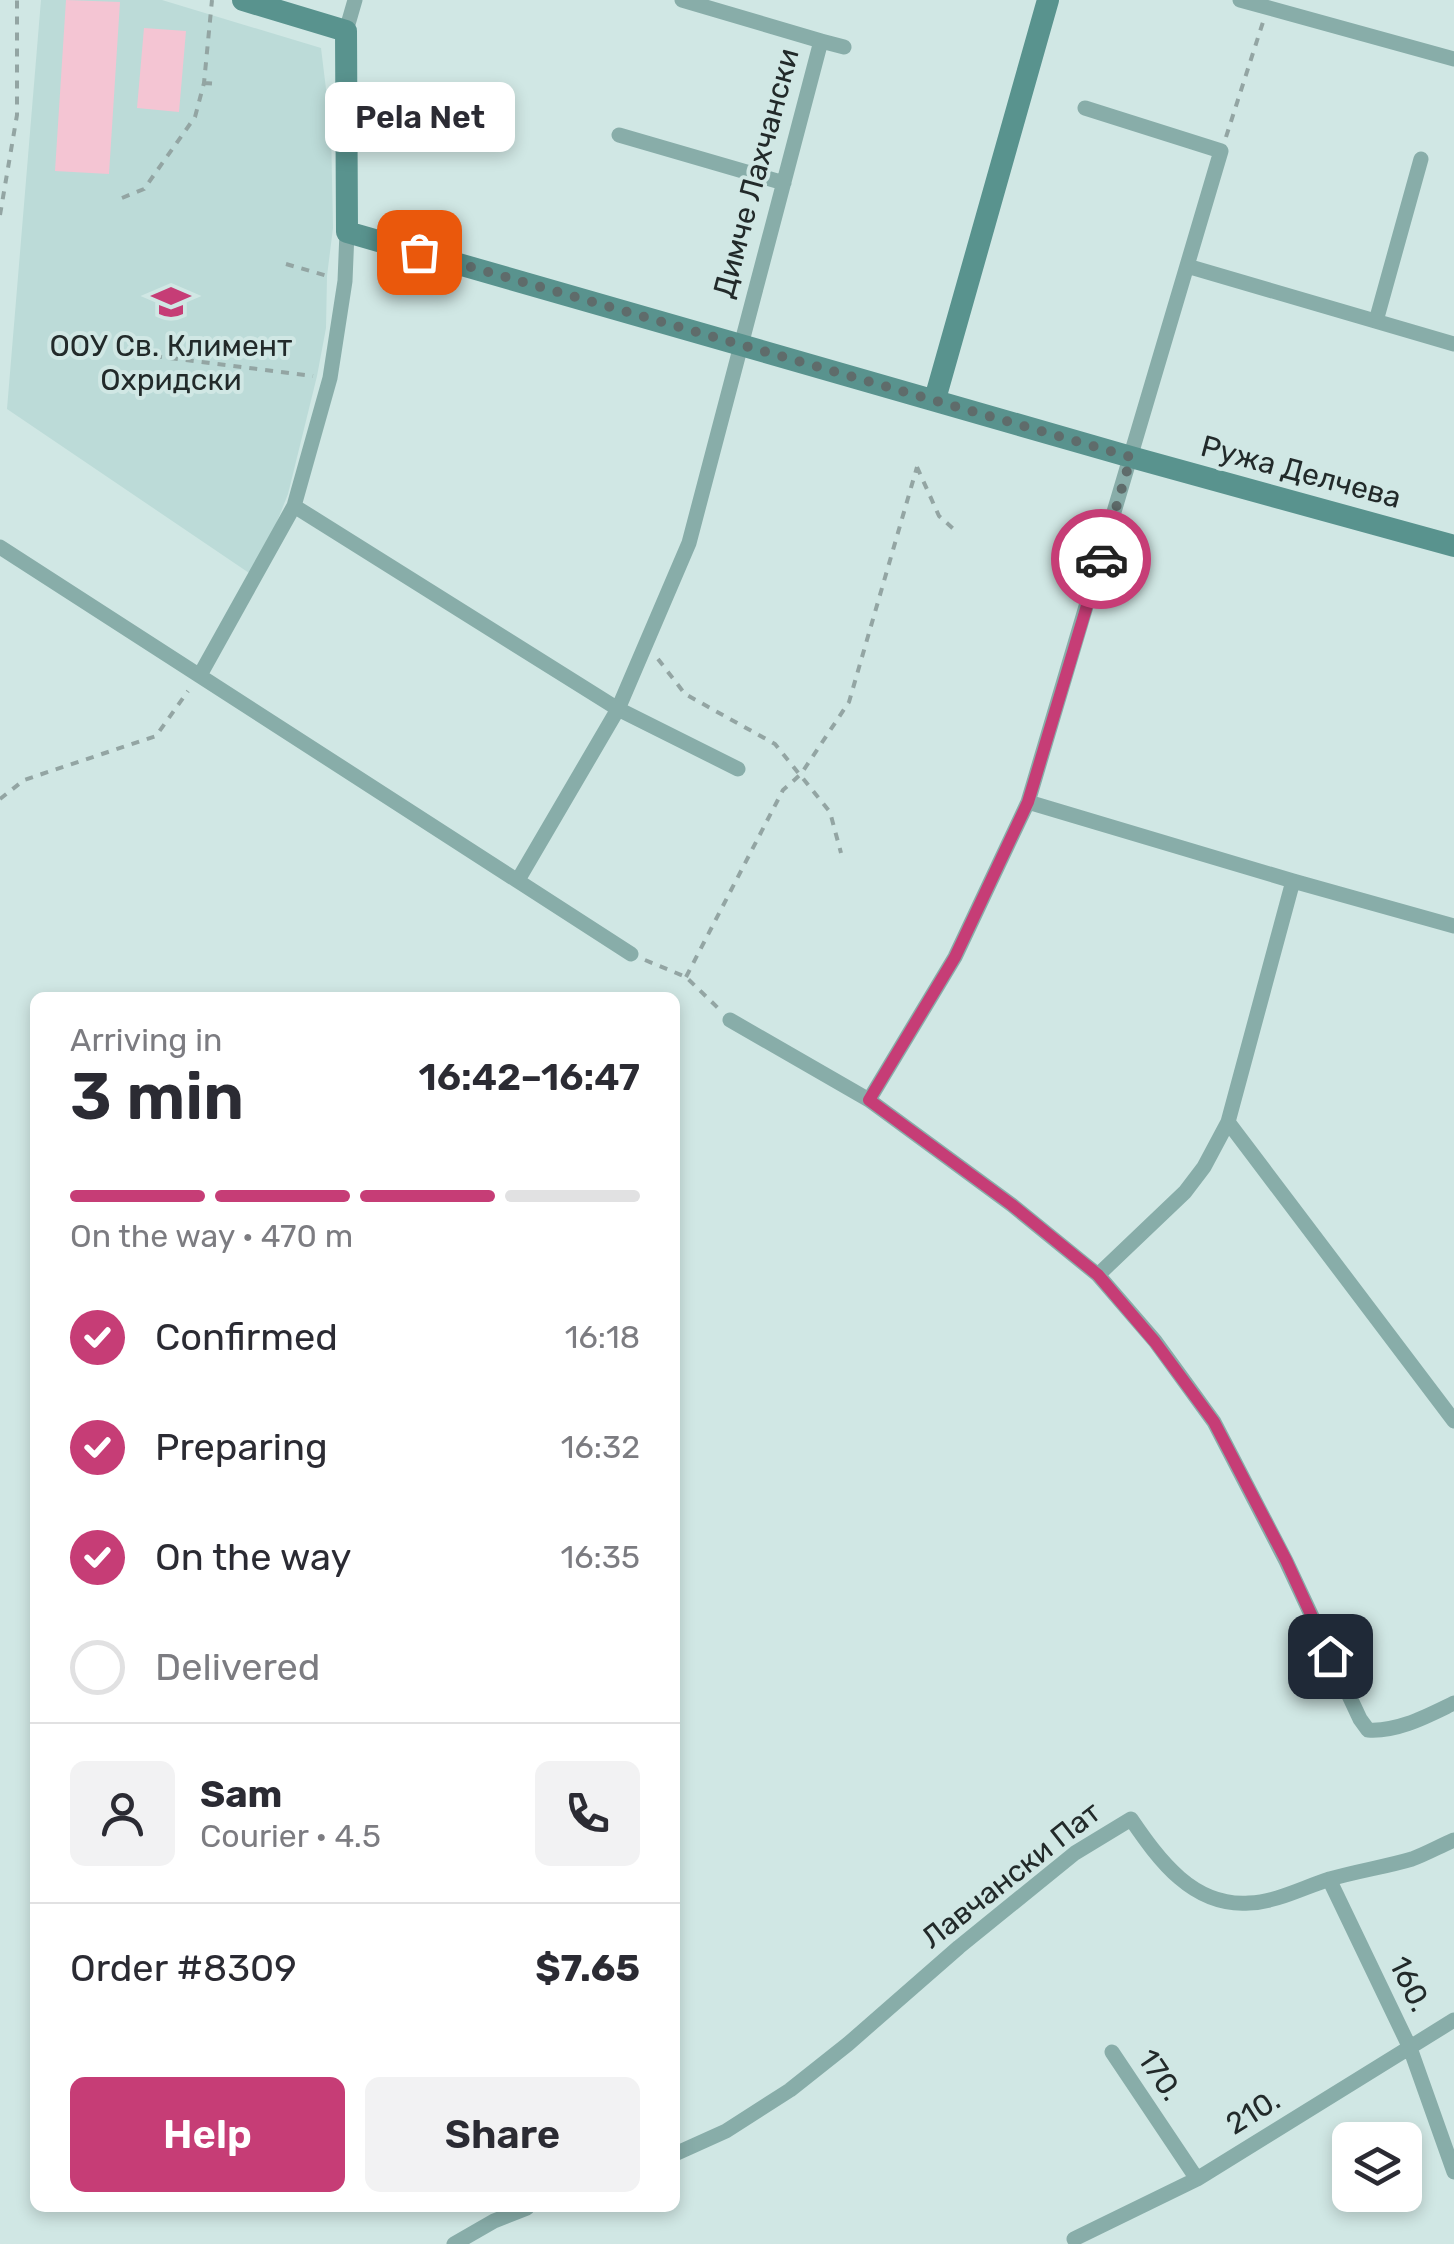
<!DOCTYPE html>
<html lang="en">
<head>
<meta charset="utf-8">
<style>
	:root { --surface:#fff; --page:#f2f2f3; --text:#2b2b33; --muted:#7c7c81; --line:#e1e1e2; --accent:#c63d76 }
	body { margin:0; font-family:Rubik,sans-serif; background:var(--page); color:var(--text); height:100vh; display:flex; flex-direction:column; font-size:38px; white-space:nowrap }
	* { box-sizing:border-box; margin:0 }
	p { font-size:32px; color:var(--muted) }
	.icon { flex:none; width:55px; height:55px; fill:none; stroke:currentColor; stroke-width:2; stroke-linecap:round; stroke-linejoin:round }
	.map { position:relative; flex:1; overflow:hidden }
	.side { position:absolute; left:30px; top:992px; width:650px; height:1220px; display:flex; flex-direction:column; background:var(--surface); border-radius:15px; box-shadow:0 5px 15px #0003 }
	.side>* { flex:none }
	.buttons { position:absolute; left:1332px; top:2122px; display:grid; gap:20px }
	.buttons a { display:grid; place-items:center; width:90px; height:90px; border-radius:15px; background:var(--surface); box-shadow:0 5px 15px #0003; font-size:50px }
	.pin { position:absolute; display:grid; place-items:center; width:85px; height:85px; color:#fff; margin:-42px; border-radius:20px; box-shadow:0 5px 15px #0006 }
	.courier { position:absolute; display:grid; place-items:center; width:100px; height:100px; margin:-50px; border:8px solid #c63d76; border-radius:50%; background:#fff; color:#222; box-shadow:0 2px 12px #0007 }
	.bubble { position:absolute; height:70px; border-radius:15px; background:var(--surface); box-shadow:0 5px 15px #0003; font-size:32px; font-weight:600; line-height:70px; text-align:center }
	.overview em { font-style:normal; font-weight:600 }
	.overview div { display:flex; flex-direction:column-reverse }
	.overview { display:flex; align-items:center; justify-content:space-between; height:170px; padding:0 40px }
	h1 { font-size:65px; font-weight:600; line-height:75px }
	.bar { display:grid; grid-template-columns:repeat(4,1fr); gap:15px 10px; align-content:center; height:120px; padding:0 40px }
	.bar i { height:12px; border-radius:8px; background:var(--line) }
	.bar .on { background:var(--accent) }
	.bar p { grid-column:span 4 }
	.line { display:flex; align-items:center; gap:25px; padding:0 40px; border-top:2px solid var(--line) }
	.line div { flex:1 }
	.round { display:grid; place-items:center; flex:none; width:105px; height:105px; border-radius:15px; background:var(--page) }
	ol { padding:0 40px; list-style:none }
	li { display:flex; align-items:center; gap:30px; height:110px }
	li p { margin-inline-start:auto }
	li .icon { padding:10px; border-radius:50%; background:var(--accent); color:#fff; stroke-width:4 }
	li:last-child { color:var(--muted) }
	li i { width:55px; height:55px; border:5px solid var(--line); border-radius:50% }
	.action { display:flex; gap:20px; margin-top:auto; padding:20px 40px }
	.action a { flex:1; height:115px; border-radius:15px; background:var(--accent); color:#fff; font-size:40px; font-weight:600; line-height:115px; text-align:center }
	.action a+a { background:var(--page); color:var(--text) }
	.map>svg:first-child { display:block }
	.built { fill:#bcdbd8 }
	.green { fill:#f4c5d3 }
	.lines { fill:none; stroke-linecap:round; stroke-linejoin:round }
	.path { stroke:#93a5a3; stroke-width:4; stroke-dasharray:8 8; stroke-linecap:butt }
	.street { stroke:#88ada9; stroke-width:15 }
	.secondary { stroke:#59938e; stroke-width:22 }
	.done { stroke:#5f6c6b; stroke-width:10; stroke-dasharray:0 18 }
	.route { stroke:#c63d76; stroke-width:12 }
	.labels { text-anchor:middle; stroke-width:8; stroke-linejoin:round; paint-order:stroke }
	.street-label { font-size:30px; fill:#222a2a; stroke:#d0e7e4 }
	.poi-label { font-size:30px; fill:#222a2a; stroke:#d0e7e4 }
</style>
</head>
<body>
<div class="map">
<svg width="1454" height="2244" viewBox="0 0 1454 2244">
	<rect width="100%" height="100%" fill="#d0e7e4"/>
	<path class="built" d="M41,0H162L321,48L331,130L333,228L327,276L326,328L317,376L288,494L255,577L7,409Z"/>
	<path class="green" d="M66,0L120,2L109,174L55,171Z
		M144,28L186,31L179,112L137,108Z"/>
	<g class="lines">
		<path class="path" d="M204,83L219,84
			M1226,137L1263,22
			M122,198L144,189L195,117L204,83L212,0
			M0,215L17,115V0
			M286,264L331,277
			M154,356L313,376
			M917,467L939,516L958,533
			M658,659L685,694L775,744L830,812L841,853
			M0,799L24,780L156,736L188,691
			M645,960L686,977L719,1009
			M686,977L783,790L801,774L849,702L917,467"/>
		<path class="street" d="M1240,0L1454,59
			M346,31L355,0
			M821,41L844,47
			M619,135L784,183
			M1187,266L1454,344
			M1376,321L1421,159
			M294,506L618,709L738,769
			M0,547L631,954
			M200,675L294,506L330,378L345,281L347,232
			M1028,802L1293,881L1454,926
			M518,880L618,709L689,543L821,41L682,0
			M730,1020L869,1100L1012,1205L1098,1275L1155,1341L1214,1422L1286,1561L1360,1719L1368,1730C1398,1732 1427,1716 1454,1703
			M869,1100L955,957L1028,802L1221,151L1085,108
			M1228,1122L1454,1421
			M1098,1275L1185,1192L1204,1167L1228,1122L1293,881
			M1329,1879L1410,2048L1454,2172
			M1112,2052L1197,2179
			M675,2154L726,2131L790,2090L848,2044L959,1947L1075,1853L1131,1819C1159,1860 1193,1907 1249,1903C1277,1902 1304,1887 1330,1879C1357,1871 1385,1867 1412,1859C1426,1854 1440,1846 1454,1840
			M1074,2239L1197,2179L1454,2020
			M454,2244L494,2221L527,2208"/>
		<path class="secondary" d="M243,0L346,31L347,232L1131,457L1454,546
			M935,399L1048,0"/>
	</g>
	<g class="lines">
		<path class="done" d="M419,252L1131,457L1101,559"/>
		<path class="route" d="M1101,559L1028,802L955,957L869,1100L1012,1205L1098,1275L1155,1342L1214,1422L1286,1560L1330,1656"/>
	</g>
	<defs>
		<g id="school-bare" transform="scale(3)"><path d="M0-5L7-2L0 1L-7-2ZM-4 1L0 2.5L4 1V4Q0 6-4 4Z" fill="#c63d76" stroke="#d0e7e4" stroke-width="2.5" paint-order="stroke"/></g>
	</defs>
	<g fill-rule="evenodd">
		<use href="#school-bare" x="171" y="302"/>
	</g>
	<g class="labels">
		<g class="street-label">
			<text transform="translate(756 173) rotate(-75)" y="10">Димче Лахчански</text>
			<text transform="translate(1301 472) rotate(15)" y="10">Ружа Делчева</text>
			<text transform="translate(1011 1875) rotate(-38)" y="10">Лавчански Пат</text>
			<text transform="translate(1410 1984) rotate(64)" y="10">160.</text>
			<text transform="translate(1160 2075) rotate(56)" y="10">170.</text>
			<text transform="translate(1253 2112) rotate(-32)" y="10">210.</text>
		</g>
		<g class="poi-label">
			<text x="171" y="356">ООУ Св. Климент<tspan x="171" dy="34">Охридски</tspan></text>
		</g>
	</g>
</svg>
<div class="buttons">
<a><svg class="icon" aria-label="layers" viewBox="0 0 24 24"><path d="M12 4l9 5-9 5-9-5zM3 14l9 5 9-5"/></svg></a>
</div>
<div class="pin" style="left:419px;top:252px;background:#ea580c"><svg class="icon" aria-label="bag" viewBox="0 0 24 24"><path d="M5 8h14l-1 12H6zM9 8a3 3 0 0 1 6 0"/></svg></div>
<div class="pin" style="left:1330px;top:1656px;background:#1f2937"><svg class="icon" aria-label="home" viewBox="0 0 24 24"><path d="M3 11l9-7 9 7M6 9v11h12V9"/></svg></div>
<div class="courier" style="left:1101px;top:559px"><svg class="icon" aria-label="car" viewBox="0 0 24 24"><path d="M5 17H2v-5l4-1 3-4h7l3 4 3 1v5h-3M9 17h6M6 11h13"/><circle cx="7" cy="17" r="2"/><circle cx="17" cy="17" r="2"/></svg></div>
<div class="bubble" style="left:325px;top:82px;width:190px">Pela Net</div>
<section class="side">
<div class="overview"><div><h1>3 min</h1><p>Arriving in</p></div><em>16:42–16:47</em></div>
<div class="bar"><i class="on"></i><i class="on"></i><i class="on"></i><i></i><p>On the way · 470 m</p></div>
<ol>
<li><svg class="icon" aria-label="check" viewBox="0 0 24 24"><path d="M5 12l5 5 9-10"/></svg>Confirmed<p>16:18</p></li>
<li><svg class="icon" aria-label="check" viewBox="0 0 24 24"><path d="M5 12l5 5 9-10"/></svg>Preparing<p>16:32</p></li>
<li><svg class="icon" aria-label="check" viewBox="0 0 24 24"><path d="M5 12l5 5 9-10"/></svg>On the way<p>16:35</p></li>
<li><i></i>Delivered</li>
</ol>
<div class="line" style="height:180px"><a class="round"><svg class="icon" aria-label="person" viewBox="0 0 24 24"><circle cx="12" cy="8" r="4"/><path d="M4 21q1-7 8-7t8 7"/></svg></a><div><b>Sam</b><p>Courier · 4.5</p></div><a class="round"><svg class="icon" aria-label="phone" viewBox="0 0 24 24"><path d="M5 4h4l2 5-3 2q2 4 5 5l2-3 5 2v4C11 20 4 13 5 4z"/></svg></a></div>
<div class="line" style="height:130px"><div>Order #8309</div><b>$7.65</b></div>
<div class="action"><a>Help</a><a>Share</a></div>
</section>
</div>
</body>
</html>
